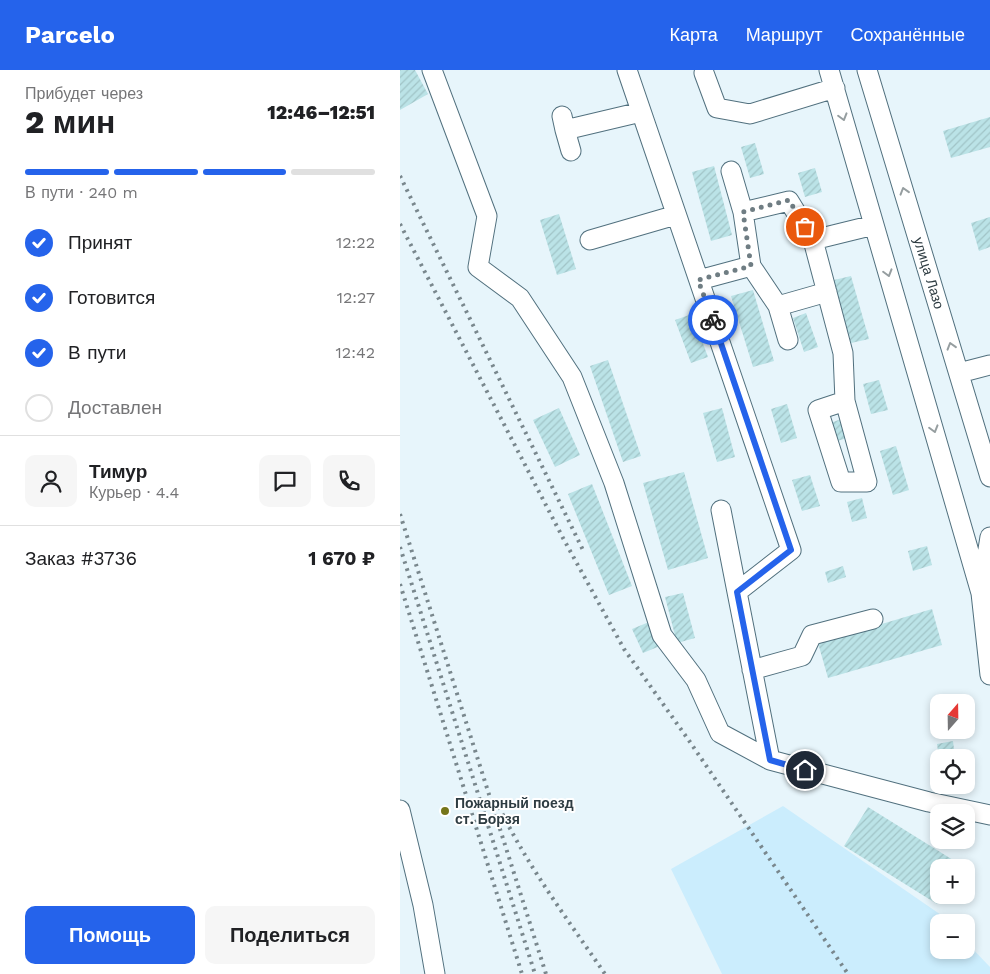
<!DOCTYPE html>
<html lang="ru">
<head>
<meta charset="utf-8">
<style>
	:root { --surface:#fff; --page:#f6f6f6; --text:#202124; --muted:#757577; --line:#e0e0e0; --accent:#2563eb }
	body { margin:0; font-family:"Work Sans",sans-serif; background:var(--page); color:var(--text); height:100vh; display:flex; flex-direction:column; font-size:19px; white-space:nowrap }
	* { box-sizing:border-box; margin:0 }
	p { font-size:16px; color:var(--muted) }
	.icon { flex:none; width:28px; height:28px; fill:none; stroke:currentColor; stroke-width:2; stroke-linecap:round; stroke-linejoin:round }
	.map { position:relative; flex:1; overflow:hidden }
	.drawer { display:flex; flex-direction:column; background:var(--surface); width:400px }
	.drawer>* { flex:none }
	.needle { width:32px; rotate:20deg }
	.tools { position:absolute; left:530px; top:624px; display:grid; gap:10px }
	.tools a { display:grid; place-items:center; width:45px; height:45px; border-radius:10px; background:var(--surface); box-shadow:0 2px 8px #0003; font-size:25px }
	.pin { position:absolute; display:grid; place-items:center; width:42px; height:42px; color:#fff; margin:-21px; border:2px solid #fff; border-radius:50%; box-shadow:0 1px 5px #0007 }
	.courier { position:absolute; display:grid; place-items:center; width:50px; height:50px; margin:-25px; border:4px solid #2563eb; border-radius:50%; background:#fff; color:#222; box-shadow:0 1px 6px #0007 }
	.summary em { font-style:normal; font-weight:800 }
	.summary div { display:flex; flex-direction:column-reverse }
	.summary { display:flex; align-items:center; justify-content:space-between; height:85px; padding:0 25px }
	h1 { font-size:32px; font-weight:800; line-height:38px }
	.bar { display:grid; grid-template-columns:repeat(4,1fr); gap:8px 5px; align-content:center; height:60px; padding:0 25px }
	.bar i { height:6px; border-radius:4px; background:var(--line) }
	.bar .active { background:var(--accent) }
	.bar p { grid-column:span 4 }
	.line { display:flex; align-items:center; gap:12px; padding:0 25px; border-top:1px solid var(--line) }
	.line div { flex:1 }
	.round { display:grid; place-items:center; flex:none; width:52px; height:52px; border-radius:10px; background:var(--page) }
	ol { padding:0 25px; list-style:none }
	li { display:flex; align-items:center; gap:15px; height:55px }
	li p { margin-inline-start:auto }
	li .icon { padding:5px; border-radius:50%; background:var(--accent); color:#fff; stroke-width:4 }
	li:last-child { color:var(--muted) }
	li i { width:28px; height:28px; border:2px solid var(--line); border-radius:50% }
	.action { display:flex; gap:10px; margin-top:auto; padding:10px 25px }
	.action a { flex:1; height:58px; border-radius:10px; background:var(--accent); color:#fff; font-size:20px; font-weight:800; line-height:58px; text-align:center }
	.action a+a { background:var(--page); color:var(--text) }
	header { display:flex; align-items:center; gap:30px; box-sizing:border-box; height:70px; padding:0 25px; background:var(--accent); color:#fff }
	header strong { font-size:24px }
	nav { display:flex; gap:28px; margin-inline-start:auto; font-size:18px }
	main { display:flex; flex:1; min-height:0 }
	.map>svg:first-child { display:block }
	.built { fill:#cbedfd }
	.building { fill:url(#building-hatch) }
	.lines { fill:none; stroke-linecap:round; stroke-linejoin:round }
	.minor-casing { stroke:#51707e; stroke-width:21 }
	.minor { stroke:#fff; stroke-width:19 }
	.rail { stroke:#79878d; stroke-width:4; stroke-dasharray:2.5 5; stroke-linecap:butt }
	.oneway { stroke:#969ea0 }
	.done { stroke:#6f7d83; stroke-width:5; stroke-dasharray:0 9 }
	.route { stroke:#2563eb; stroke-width:6 }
	.poi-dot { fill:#75751a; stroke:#fff; stroke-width:2 }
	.labels { text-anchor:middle; stroke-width:4; stroke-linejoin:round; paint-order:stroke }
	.street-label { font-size:14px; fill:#2e3c42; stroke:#fff }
	.poi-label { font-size:14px; font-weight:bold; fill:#2e3c42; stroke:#fff; text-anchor:start }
</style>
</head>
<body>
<header>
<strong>Parcelo</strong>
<nav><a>Карта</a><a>Маршрут</a><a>Сохранённые</a></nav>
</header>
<main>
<section class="drawer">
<div class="summary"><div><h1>2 мин</h1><p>Прибудет через</p></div><em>12:46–12:51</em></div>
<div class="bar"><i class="active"></i><i class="active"></i><i class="active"></i><i></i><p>В пути · 240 m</p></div>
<ol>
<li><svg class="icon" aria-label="check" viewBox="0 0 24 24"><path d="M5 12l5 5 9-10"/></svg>Принят<p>12:22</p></li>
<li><svg class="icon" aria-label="check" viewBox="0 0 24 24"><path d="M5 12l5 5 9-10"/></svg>Готовится<p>12:27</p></li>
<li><svg class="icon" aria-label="check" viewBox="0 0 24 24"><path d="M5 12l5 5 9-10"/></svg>В пути<p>12:42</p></li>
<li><i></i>Доставлен</li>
</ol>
<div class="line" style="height:90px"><a class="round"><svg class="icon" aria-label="person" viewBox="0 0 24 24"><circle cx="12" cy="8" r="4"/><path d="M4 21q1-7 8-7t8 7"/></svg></a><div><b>Тимур</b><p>Курьер · 4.4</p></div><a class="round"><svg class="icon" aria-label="chat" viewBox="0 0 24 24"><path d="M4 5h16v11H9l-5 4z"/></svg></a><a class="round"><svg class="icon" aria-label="phone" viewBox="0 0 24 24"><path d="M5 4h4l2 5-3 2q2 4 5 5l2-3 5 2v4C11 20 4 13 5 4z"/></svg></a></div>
<div class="line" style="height:65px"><div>Заказ #3736</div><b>1 670 ₽</b></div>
<div class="action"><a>Помощь</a><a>Поделиться</a></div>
</section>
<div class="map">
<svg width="590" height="904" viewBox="0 0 590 904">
	<defs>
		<pattern id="building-hatch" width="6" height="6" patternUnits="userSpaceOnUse" patternTransform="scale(1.25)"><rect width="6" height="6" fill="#bbe3e7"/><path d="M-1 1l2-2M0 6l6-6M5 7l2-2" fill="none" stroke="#a1c4c7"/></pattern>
	</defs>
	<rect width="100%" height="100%" fill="#e7f5fb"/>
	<path class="built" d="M383,736L544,847L549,852H539V880H566V872L590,897V904H322L271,799Z"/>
	<path class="building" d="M0,0H15L28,24L0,40Z
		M590,47V77L551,88L543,61Z
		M355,73L364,104L350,108L341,77Z
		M314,96L332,165L311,171L292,102Z
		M415,98L422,122L405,127L398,103Z
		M159,144L176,199L157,205L140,150Z
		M590,147V177L579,181L571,153Z
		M451,206L469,269L451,273L434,210Z
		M353,220L374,291L353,297L331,226Z
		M406,243L418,277L404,282L393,248Z
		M292,244L308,287L291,293L275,250Z
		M208,290L241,386L223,392L190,296Z
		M479,310L488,340L471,344L463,314Z
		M387,334L397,368L381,373L371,339Z
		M159,338L180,385L155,397L133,350Z
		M322,338L335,387L317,392L303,343Z
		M441,349L447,368L434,372L428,354Z
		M496,376L509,420L493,425L480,381Z
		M284,402L308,488L268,500L243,413Z
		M410,405L420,436L402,441L392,410Z
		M192,414L232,516L209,525L168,424Z
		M462,428L467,448L452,452L447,432Z
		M527,476L532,495L513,501L508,481Z
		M443,496L446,507L428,513L425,502Z
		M283,523L295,568L277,573L265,527Z
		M532,539L542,575L428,608L418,573Z
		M249,552L260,576L243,583L232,559Z
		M553,671L555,688H539L537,674Z
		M468,737L561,795L559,798H539V825H542L537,834L444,776Z"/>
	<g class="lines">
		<g class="minor-casing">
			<path id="minor" d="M32,0L87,146L78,197L120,228L172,307L214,413L262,565L296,610L320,663L370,690
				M227,0L391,480L337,522L370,690L529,732L590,745
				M429,0L581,523
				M467,0L590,407
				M304,3L317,38L350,44L435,18
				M162,46L165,60L241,42
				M165,60L171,81
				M343,142L389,131L413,170
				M190,170L276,145
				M351,196L378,236
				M299,210L351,196L343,142L331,101
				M388,270L378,236L427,222
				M559,303L590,295
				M445,331L418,340L441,412H467L445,331L443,283L413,170L474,155
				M321,440L337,522
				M590,467L581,523L590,605
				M352,600L402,586L412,565L473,549
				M0,740L23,835L35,904"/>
		</g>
		<use href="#minor" class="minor"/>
		<path class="rail" d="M0,106L183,480
			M0,154L163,468L224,579L290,672L448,904
			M0,444L146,904
			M0,477L135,904
			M0,514L122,904
			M99,737C128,797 168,850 205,904"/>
	</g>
	<defs><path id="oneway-chevron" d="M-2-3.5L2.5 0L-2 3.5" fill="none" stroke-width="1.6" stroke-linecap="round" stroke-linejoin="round" transform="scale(1.25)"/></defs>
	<g class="oneway">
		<use href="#oneway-chevron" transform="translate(443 47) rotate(74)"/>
		<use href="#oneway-chevron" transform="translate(504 121) rotate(-107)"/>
		<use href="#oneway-chevron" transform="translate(488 203) rotate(74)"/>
		<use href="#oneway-chevron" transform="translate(551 276) rotate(-107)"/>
		<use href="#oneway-chevron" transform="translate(534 359) rotate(74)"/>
	</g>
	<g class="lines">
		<path class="done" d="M313,250L298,210L351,196L343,142L389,130L405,157"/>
		<path class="route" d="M313,250L391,480L337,522L370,690L405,700"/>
	</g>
	<circle class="poi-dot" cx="45" cy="741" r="5"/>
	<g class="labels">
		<g class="street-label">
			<text transform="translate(529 203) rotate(73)" y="5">улица Лазо</text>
		</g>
		<g class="poi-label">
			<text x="55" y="738">Пожарный поезд<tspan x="55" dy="16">ст. Борзя</tspan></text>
		</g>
	</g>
</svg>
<div class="tools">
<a><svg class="needle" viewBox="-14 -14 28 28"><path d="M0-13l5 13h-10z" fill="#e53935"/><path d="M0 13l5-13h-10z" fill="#757577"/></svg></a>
<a><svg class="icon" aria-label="locate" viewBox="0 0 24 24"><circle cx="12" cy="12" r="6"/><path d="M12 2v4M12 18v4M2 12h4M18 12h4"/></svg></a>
<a><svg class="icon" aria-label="layers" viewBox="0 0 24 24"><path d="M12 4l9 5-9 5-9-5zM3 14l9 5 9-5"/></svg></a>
<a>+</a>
<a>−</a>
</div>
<div class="pin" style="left:405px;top:157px;background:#ea580c"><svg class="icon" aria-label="bag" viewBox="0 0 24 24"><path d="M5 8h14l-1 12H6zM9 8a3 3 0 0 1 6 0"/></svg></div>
<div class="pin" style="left:405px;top:700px;background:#1f2937"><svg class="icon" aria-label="home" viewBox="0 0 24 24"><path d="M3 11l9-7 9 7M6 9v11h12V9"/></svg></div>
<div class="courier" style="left:313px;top:250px"><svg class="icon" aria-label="bike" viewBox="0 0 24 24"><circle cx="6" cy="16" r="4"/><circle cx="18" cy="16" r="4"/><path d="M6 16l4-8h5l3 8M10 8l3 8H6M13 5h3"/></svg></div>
</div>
</main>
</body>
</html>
